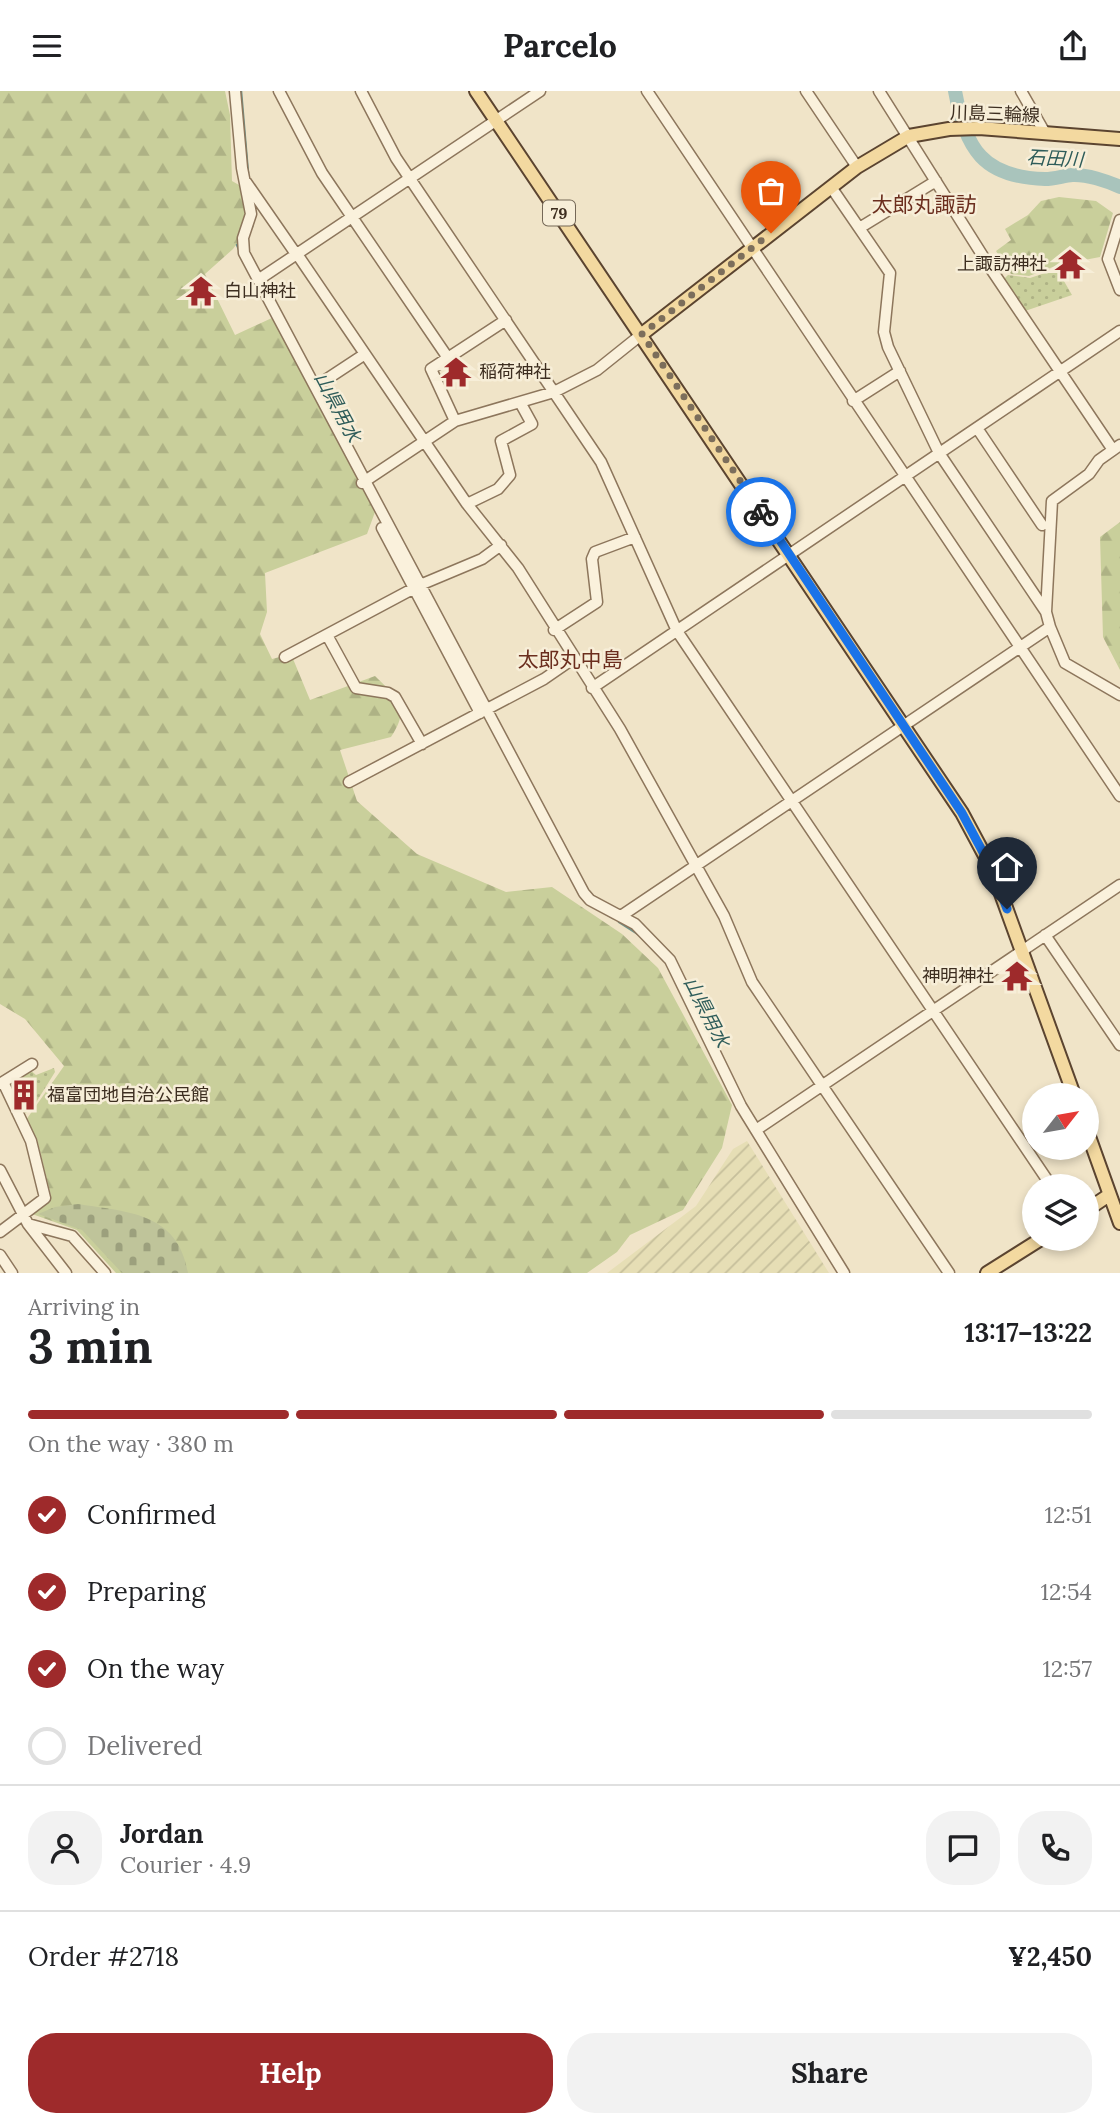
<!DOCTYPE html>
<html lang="en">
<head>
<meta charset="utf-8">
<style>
	:root { --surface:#fff; --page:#f2f2f2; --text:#202124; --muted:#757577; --line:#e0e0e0; --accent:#9e2a2b }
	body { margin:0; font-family:Lora,"Noto Sans JP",serif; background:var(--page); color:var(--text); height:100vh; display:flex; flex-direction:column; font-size:26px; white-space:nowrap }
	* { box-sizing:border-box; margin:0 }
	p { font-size:23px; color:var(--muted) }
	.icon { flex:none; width:38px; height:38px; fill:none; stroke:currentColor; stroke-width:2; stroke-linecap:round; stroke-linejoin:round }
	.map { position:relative; height:1182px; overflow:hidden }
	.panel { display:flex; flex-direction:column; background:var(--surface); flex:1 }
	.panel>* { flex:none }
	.needle { width:46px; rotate:59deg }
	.controls { position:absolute; left:1022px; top:992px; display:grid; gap:14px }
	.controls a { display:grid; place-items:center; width:77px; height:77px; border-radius:50%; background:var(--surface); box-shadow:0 4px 10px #0003; font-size:35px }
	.pin { position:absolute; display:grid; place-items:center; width:60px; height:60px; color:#fff; margin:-72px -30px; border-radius:50% 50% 50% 0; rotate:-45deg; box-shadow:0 0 7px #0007 }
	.pin .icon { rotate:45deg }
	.courier { position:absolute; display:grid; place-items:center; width:70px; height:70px; margin:-35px; border:5px solid #1a73e8; border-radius:50%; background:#fff; color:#222; box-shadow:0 2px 9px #0007 }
	.overview em { font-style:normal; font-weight:800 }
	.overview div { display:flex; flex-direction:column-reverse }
	.overview { display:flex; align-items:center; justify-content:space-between; height:119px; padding:0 28px }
	h1 { font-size:46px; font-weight:800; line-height:52px }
	.bar { display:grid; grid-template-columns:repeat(4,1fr); gap:10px 7px; align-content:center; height:84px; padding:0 28px }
	.bar i { height:9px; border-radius:5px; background:var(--line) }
	.bar .on { background:var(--accent) }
	.bar p { grid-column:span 4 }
	.line { display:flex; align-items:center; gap:18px; padding:0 28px; border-top:2px solid var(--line) }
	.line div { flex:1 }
	.round { display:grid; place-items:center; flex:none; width:74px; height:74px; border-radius:28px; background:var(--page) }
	ol { padding:0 28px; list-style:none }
	li { display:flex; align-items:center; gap:21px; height:77px }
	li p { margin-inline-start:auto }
	li .icon { padding:7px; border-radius:50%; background:var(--accent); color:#fff; stroke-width:4 }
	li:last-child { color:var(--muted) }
	li i { width:38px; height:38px; border:4px solid var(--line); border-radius:50% }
	.action { display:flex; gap:14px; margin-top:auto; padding:14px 28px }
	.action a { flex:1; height:80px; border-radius:28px; background:var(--accent); color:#fff; font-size:28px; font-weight:800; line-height:80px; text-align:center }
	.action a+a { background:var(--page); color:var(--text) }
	header { display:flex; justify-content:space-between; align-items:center; height:91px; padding:0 28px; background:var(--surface); font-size:32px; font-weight:800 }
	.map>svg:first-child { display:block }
	.farmland { fill:url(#farmland-furrows) }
	.grass { fill:url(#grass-dots) }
	.forest { fill:url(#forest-firs) }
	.cemetery { fill:url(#cemetery-stones) }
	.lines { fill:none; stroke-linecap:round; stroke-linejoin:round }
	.stream { stroke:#6f938a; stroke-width:2.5 }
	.river { stroke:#a9c4bc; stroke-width:14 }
	.minor-casing { stroke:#8d765c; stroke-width:13 }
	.major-casing { stroke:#5b4430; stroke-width:16 }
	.minor { stroke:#faf1dc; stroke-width:10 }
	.major { stroke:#f3d9a0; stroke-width:12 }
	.done { stroke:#7c6e5b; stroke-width:7; stroke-dasharray:0 12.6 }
	.route { stroke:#1a73e8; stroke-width:9 }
	.labels { text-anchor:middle; stroke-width:5; stroke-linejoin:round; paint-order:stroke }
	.shield { fill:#f7eed8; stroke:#756857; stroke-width:2 }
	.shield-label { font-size:16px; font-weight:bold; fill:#3d2e20 }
	.street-label { font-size:18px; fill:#3d2e20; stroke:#f7eed8 }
	.poi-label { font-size:18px; fill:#3d2e20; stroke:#f7eed8; text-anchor:start }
	.water-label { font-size:19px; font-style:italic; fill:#2f5d5a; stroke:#f7eed8 }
	.quarter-label { font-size:21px; fill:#6b2e1e; stroke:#f7eed8 }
</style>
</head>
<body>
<header><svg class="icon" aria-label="menu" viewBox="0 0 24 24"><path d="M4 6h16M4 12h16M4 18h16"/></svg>Parcelo<svg class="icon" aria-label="share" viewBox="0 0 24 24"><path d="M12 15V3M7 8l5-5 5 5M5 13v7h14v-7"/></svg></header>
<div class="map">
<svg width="1120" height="1182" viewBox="0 0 1120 1182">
	<defs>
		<pattern id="farmland-furrows" width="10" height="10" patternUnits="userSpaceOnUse" patternTransform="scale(1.75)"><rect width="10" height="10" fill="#e6deb5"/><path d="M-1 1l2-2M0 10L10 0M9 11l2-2" fill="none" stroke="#c6bf9b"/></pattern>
		<pattern id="grass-dots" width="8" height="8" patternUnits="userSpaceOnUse" patternTransform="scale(1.75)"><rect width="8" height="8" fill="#c9cf9b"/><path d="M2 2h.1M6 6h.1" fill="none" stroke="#aeb285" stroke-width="1.8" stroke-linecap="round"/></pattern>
		<pattern id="forest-firs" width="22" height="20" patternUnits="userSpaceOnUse" patternTransform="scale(1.75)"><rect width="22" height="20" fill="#c9cf9b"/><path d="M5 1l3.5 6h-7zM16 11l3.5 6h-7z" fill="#aeb285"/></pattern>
		<pattern id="cemetery-stones" width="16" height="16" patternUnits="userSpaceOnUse" patternTransform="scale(1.75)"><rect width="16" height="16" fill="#bfc49a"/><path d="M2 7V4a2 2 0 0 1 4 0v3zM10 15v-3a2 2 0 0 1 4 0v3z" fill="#9ca07d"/></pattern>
	</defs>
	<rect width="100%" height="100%" fill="#f0e4c8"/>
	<path class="farmland" d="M747,1050L829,1182H607L696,1115L733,1058Z"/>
	<path class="grass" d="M1057,178L1072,204L1025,220L1004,188L1008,184L1030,187Z
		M54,977L55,981L32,1018L24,1023L7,992L29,978L36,984Z"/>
	<path class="forest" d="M0,0H225L230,24L232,90L253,102L251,133L233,158L205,183L235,244L274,226L375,421L367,443L265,482L267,521L260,543L272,568L291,563L310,609L375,585C398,608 411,615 391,646L340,659L357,710L417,763L506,801L552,796L622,843L658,877L732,1014L722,1057L683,1119L630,1144L617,1161L587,1182H116L77,1139L32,1123L51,1105L37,1048L26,1029L64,975L25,928L0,913Z
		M1059,106L1096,110L1113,122L1100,166L1058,174L1029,185L1011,183L996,160L1011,149L1005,138L1028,124L1041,110Z
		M1120,431V579L1103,546L1100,446Z"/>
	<path class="cemetery" d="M78,1113C127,1121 178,1121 188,1182H122L82,1139L38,1123L55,1116Z"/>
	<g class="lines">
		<path class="stream" d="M241,0L248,82
			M252,136L255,122
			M237,154L253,189
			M601,820L613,827
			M619,831L641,845"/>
		<path class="river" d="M955,0C966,59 983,86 1045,88C1054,88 1063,85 1072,84C1086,83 1107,90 1120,96"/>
		<g class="minor-casing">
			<path id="minor" d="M235,0L242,77L251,123L243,147L244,162L584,802L590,809L635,833L670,869L741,1015L844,1182
				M279,0L322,82L448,267
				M361,0L396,67L601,371L677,540L1052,1096
				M647,0L1120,705
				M806,0L857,76
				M879,0L991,178L1113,359
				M1021,0L1045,42
				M246,91L296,163
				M831,96L890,182L884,241L888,256L939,362L1046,521
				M1120,129L1108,168L1120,199
				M861,136L936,90
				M297,163L467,413L518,477L620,638L724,825L752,891L949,1182
				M258,189L540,0
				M324,290L365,263
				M853,310L900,280
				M455,330L431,278L506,229
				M977,337L1042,434
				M1120,354L1099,369L1089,383L1052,410L1046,521L1050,536L1065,572L1120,604
				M362,392L455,330L554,301L597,279L642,243
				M467,413L498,398L510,384L501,350L532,333L521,313
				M382,437L480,622
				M554,539L597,511L592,468L595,461L635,446
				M327,544L356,597L388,602L395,606L422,653
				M285,566L420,494L482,468L501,454
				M592,597L1120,240
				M349,691L544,588L573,568
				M621,825L1050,536
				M1045,844L1120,954
				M0,993L32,973
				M756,1039L1120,794
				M0,1079L28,1133L66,1182
				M28,1133L72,1145L105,1182
				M0,1141L45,1107L31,1050L3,991
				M0,1164L12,1182"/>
		</g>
		<g class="major-casing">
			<path id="major" d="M476,0L962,722L992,778L1074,1004
				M642,243L857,76L909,45L949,38L979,37L1120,48
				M1087,1040L1120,1132
				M1087,1119L1109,1104
				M987,1182L1041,1148"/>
		</g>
		<use href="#minor" class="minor"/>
		<use href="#major" class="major"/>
	</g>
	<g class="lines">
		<path class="done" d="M761,421L642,243L771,142"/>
		<path class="route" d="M761,421L962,722L992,778L1007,818"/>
	</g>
	<defs>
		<g id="temple-bare" transform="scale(2.415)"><path d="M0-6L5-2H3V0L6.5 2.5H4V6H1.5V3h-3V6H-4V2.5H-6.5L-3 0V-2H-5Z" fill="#9e2a2b" stroke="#f7eed8" stroke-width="2.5" paint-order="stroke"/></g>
		<g id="building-bare" transform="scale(2.415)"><path d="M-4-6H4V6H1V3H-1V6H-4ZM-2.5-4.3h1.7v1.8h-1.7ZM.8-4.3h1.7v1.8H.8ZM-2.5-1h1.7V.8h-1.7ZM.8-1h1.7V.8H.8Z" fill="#9e2a2b" stroke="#f7eed8" stroke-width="2.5" paint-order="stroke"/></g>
	</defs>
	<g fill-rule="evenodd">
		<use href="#temple-bare" x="1070" y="173"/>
		<use href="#temple-bare" x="201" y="200"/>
		<use href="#temple-bare" x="456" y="281"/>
		<use href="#temple-bare" x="1017" y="885"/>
		<use href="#building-bare" x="24" y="1004"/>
	</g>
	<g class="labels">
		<rect class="shield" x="543" y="109.5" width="32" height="25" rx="5"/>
		<g class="shield-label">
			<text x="559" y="128">79</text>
		</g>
		<g class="street-label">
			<text transform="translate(995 23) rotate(2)" y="6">川島三輪線</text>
		</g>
		<g class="poi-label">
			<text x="1047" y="179" text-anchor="end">上諏訪神社</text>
			<text x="224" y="206">白山神社</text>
			<text x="479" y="287">稲荷神社</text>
			<text x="994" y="891" text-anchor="end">神明神社</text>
			<text x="47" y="1010">福富団地自治公民館</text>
		</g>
		<g class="water-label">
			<text transform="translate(1055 67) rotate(3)" y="7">石田川</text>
			<text transform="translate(338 316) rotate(62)" y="7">山県用水</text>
			<text transform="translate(707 921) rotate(63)" y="7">山県用水</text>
		</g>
		<g class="quarter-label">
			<text x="924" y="121">太郎丸諏訪</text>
			<text x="570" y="576">太郎丸中島</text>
		</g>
	</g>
</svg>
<div class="controls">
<a><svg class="needle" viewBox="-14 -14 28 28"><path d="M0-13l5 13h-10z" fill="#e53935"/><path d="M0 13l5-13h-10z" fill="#757577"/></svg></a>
<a><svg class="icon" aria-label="layers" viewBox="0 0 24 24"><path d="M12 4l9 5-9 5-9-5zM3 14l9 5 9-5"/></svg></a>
</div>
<div class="pin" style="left:771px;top:142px;background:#ea580c"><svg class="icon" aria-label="bag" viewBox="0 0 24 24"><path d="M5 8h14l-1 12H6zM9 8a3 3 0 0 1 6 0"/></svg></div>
<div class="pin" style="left:1007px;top:818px;background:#1f2937"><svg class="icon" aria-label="home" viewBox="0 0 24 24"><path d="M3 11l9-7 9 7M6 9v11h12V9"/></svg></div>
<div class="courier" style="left:761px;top:421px"><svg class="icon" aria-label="bike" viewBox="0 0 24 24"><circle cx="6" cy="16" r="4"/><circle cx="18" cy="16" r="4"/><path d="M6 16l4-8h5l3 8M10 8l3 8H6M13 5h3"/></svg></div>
</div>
<section class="panel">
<div class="overview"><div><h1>3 min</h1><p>Arriving in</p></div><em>13:17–13:22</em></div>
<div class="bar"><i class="on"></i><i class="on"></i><i class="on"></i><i></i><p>On the way · 380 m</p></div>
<ol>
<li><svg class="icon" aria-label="check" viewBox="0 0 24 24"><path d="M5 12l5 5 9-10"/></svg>Confirmed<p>12:51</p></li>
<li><svg class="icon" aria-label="check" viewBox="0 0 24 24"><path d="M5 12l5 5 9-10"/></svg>Preparing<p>12:54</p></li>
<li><svg class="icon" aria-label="check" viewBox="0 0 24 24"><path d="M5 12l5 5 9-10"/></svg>On the way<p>12:57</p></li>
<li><i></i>Delivered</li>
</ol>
<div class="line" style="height:126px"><a class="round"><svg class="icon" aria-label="person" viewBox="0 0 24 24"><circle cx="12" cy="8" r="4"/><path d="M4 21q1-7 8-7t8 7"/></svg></a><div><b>Jordan</b><p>Courier · 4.9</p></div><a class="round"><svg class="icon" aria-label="chat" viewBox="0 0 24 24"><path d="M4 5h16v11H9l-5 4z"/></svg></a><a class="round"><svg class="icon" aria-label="phone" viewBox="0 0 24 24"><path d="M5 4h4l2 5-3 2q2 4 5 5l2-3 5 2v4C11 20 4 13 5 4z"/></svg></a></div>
<div class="line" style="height:91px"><div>Order #2718</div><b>¥2,450</b></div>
<div class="action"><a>Help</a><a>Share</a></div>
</section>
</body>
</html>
